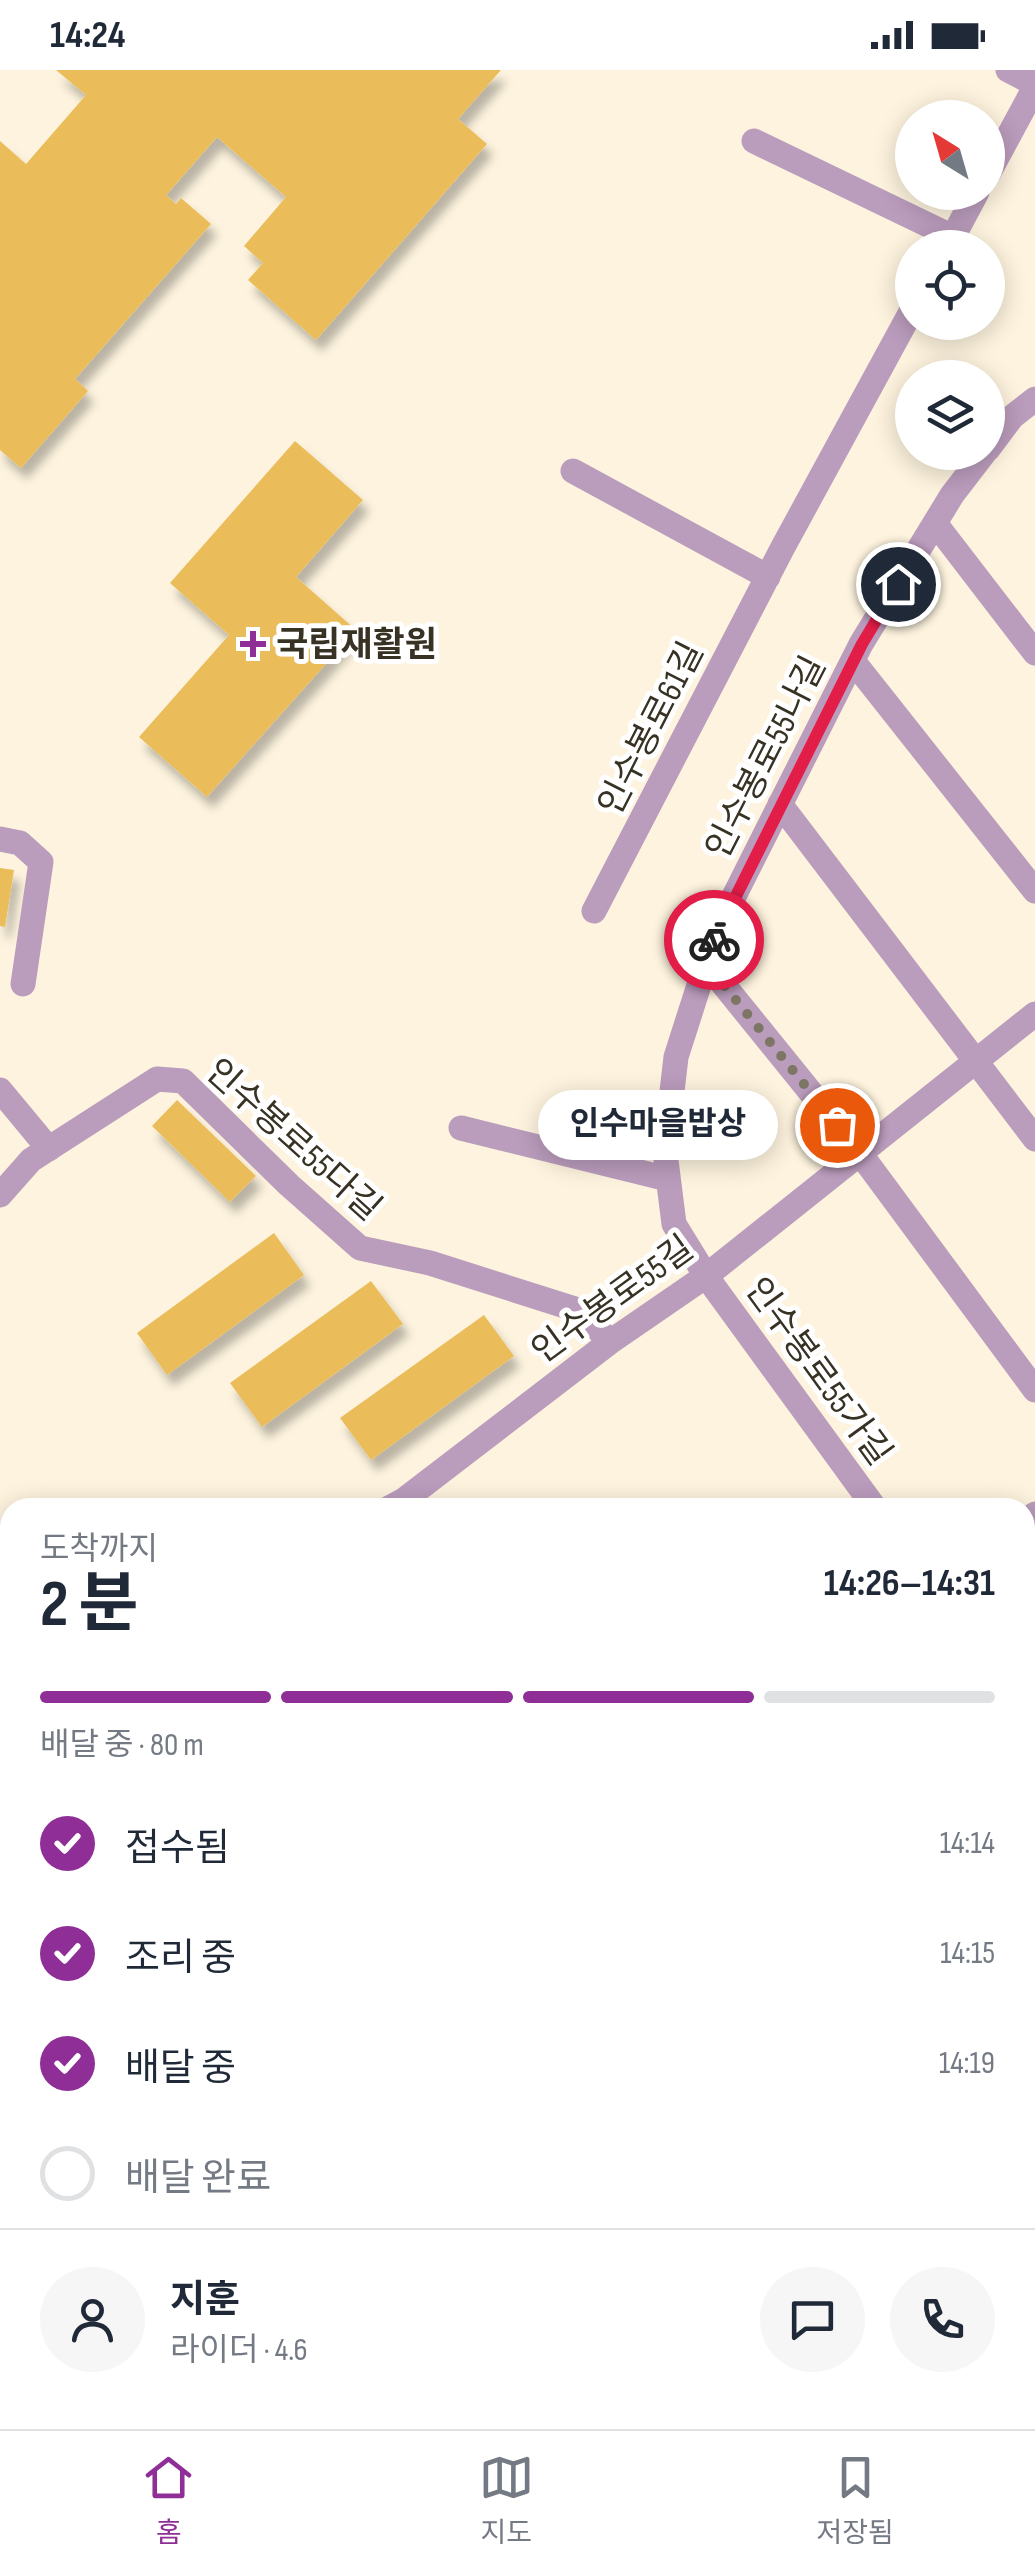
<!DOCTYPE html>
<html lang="ko">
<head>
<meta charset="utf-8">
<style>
	:root { --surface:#fff; --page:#f6f6f7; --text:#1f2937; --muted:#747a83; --line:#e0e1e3; --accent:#8e2e96 }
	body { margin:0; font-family:"Sofia Sans Condensed","Noto Sans KR",sans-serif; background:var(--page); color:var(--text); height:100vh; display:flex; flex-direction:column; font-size:38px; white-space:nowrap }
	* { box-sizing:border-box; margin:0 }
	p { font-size:32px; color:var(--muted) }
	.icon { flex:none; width:55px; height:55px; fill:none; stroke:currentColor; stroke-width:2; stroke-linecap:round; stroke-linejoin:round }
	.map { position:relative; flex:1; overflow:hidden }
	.side { position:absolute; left:0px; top:1428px; width:1035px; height:932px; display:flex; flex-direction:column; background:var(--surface); border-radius:30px 30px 0 0; box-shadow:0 5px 25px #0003 }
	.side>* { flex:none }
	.needle { width:65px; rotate:323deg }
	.fabs { position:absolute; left:895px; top:30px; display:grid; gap:20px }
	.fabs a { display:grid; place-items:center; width:110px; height:110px; border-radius:50%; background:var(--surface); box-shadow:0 5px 25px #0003; font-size:50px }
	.pin { position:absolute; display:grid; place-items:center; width:85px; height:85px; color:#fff; margin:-42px; border:5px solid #fff; border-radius:50%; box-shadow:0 2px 10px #0007 }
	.courier { position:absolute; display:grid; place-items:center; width:100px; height:100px; margin:-50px; border:8px solid #e11d48; border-radius:50%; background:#fff; color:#222; box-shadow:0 2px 12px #0007 }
	.bubble { position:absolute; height:70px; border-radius:35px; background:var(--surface); box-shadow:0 5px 25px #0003; font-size:32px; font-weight:700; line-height:70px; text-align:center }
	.overview em { font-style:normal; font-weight:700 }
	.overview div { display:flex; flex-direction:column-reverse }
	.overview { display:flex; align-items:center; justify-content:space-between; height:170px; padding:0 40px }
	h1 { font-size:65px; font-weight:700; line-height:75px }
	.bar { display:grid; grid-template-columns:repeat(4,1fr); gap:15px 10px; align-content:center; height:120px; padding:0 40px }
	.bar i { height:12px; border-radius:8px; background:var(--line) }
	.bar .current { background:var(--accent) }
	.bar p { grid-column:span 4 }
	.line { display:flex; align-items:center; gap:25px; padding:0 40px; border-top:2px solid var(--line) }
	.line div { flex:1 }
	.round { display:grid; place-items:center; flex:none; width:105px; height:105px; border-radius:52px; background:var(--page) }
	ol { padding:0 40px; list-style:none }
	li { display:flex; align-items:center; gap:30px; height:110px }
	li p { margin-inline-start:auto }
	li .icon { padding:10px; border-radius:50%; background:var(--accent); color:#fff; stroke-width:4 }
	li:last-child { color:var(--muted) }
	li i { width:55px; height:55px; border:5px solid var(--line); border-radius:50% }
	.status { display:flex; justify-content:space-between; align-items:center; height:70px; padding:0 50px; background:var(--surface); direction:ltr }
	.status svg { height:28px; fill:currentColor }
	.dock { display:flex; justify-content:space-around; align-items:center; height:140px; border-top:2px solid var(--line); background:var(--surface); font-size:28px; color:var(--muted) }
	.dock a { display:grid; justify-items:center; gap:5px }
	.dock .current { color:var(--accent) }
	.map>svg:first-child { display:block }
	.green { fill:#eecd86 }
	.building { fill:#eabd5a; filter:url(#shadow) }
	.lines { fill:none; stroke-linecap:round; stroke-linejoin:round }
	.minor { stroke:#ba9cbc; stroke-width:25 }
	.done { stroke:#7d7665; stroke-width:10; stroke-dasharray:0 18 }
	.route { stroke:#e11d48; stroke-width:12 }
	.poi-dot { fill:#8e2e96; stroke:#fff; stroke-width:4 }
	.labels { text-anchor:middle; stroke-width:10; stroke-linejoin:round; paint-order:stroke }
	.poi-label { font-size:35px; font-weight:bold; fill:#383224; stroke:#fff; text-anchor:start }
	.street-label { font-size:35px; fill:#383224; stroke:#fff }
</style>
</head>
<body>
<div class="status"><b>14:24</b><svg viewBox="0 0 49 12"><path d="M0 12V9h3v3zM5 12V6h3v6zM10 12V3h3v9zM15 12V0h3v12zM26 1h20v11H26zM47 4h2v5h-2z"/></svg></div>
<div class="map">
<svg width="1035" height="2359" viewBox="0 0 1035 2359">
	<defs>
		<filter id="shadow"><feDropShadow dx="6" dy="11" stdDeviation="5" flood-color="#0004"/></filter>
	</defs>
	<rect width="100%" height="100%" fill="#fdf3de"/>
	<path class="green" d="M1025,2311L1035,2320V2359H694L709,2350H1025Z"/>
	<path class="building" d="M56,0H501L458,49L487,74L316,270L248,210L263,193L244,176L286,127L217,67L166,125L176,134L181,128L211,154L75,309L88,321L21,398L0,380V71L26,94L86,25Z
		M295,371L363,430L296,507L356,560L207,727L139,667L229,565L170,513Z
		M0,798L14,800L5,857L0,856Z
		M177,1030L256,1106L230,1132L152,1056Z
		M274,1163L304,1205L167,1305L137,1263Z
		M371,1211L403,1254L262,1357L230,1313Z
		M484,1245L514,1286L371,1390L340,1348Z
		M1035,1877V1940L1025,1948V1884Z
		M1025,2051L1035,2064V2120L1025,2107Z"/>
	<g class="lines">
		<path class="minor" d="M1008,0L1035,14
			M754,71L953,167
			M988,104L1035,17
			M947,178L977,122
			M988,379L1012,347L1035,329
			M573,401L768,507
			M935,453L1035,583
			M853,591L1035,821
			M780,734L1035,1069
			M0,769L20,773L41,792L23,914
			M594,841L783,477L912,240
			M706,893L859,1082L1035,1320
			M0,1020L49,1079
			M461,1058L668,1109
			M0,1125L31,1090L157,1009L183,1011L289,1115L360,1178L430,1193L581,1241L610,1272
			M389,1438L404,1430L610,1272L706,1206L1035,944
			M875,1438L706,1206L674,1154L665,1082L676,987L716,862L861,574L952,425L985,382
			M1025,1452L1035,1444
			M0,1616L10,1612
			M1025,1641L1035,1654
			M1025,1868L1035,1861
			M0,2149L10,2141"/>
	</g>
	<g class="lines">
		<path class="done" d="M714,870L706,893L837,1055"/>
		<path class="route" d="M714,870L862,574L898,514"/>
	</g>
	<path class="poi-dot" d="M248 559h10v10h10v10h-10v10h-10v-10h-10v-10h10z"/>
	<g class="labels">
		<g class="poi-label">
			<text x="276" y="586">국립재활원</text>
		</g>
		<g class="street-label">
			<text transform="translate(650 658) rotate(-63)" y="12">인수봉로61길</text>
			<text transform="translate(765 687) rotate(-63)" y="12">인수봉로55나길</text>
			<text transform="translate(294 1069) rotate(42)" y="12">인수봉로55다길</text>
			<text transform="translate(612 1229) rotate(-36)" y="12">인수봉로55길</text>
			<text transform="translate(819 1301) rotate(54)" y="12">인수봉로55가길</text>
		</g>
	</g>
</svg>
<div class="fabs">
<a><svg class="needle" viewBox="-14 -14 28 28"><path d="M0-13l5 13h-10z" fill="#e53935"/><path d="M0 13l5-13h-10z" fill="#747a83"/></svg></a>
<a><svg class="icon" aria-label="locate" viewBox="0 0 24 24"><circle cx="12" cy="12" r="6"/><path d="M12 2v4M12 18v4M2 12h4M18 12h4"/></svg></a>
<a><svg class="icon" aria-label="layers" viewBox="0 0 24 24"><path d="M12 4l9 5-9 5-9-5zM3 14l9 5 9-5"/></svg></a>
</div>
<div class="pin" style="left:837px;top:1055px;background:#ea580c"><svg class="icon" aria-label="bag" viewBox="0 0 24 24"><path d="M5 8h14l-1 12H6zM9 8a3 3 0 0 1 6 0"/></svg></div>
<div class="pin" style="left:898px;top:514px;background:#1f2937"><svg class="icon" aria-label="home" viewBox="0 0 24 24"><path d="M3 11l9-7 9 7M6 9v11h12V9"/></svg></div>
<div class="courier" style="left:714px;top:870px"><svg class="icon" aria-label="bike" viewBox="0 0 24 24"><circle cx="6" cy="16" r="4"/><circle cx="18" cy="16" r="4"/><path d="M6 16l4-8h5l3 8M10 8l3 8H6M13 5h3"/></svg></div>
<div class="bubble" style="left:538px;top:1020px;width:240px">인수마을밥상</div>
<section class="side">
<div class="overview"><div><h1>2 분</h1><p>도착까지</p></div><em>14:26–14:31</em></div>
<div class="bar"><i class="current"></i><i class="current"></i><i class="current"></i><i></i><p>배달 중 · 80 m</p></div>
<ol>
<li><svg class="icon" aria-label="check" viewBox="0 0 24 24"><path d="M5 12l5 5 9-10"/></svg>접수됨<p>14:14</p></li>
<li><svg class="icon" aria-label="check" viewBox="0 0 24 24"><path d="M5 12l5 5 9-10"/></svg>조리 중<p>14:15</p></li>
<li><svg class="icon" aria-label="check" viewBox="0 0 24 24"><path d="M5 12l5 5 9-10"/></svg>배달 중<p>14:19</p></li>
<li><i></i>배달 완료</li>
</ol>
<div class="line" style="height:180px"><a class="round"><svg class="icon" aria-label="person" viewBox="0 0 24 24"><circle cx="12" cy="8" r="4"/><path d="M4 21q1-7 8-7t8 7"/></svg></a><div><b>지훈</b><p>라이더 · 4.6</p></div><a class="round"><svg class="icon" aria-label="chat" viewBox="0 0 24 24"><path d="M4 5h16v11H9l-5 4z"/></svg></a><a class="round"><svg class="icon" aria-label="phone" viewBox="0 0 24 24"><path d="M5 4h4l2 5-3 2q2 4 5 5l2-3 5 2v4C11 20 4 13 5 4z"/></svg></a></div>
</section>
</div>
<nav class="dock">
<a class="current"><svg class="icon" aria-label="home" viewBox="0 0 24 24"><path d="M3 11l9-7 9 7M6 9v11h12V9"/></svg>홈</a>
<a><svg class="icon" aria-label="map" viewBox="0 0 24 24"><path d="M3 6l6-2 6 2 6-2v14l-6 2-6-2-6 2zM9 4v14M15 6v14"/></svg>지도</a>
<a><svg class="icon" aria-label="saved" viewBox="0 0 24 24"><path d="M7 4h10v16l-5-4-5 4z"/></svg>저장됨</a>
</nav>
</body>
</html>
